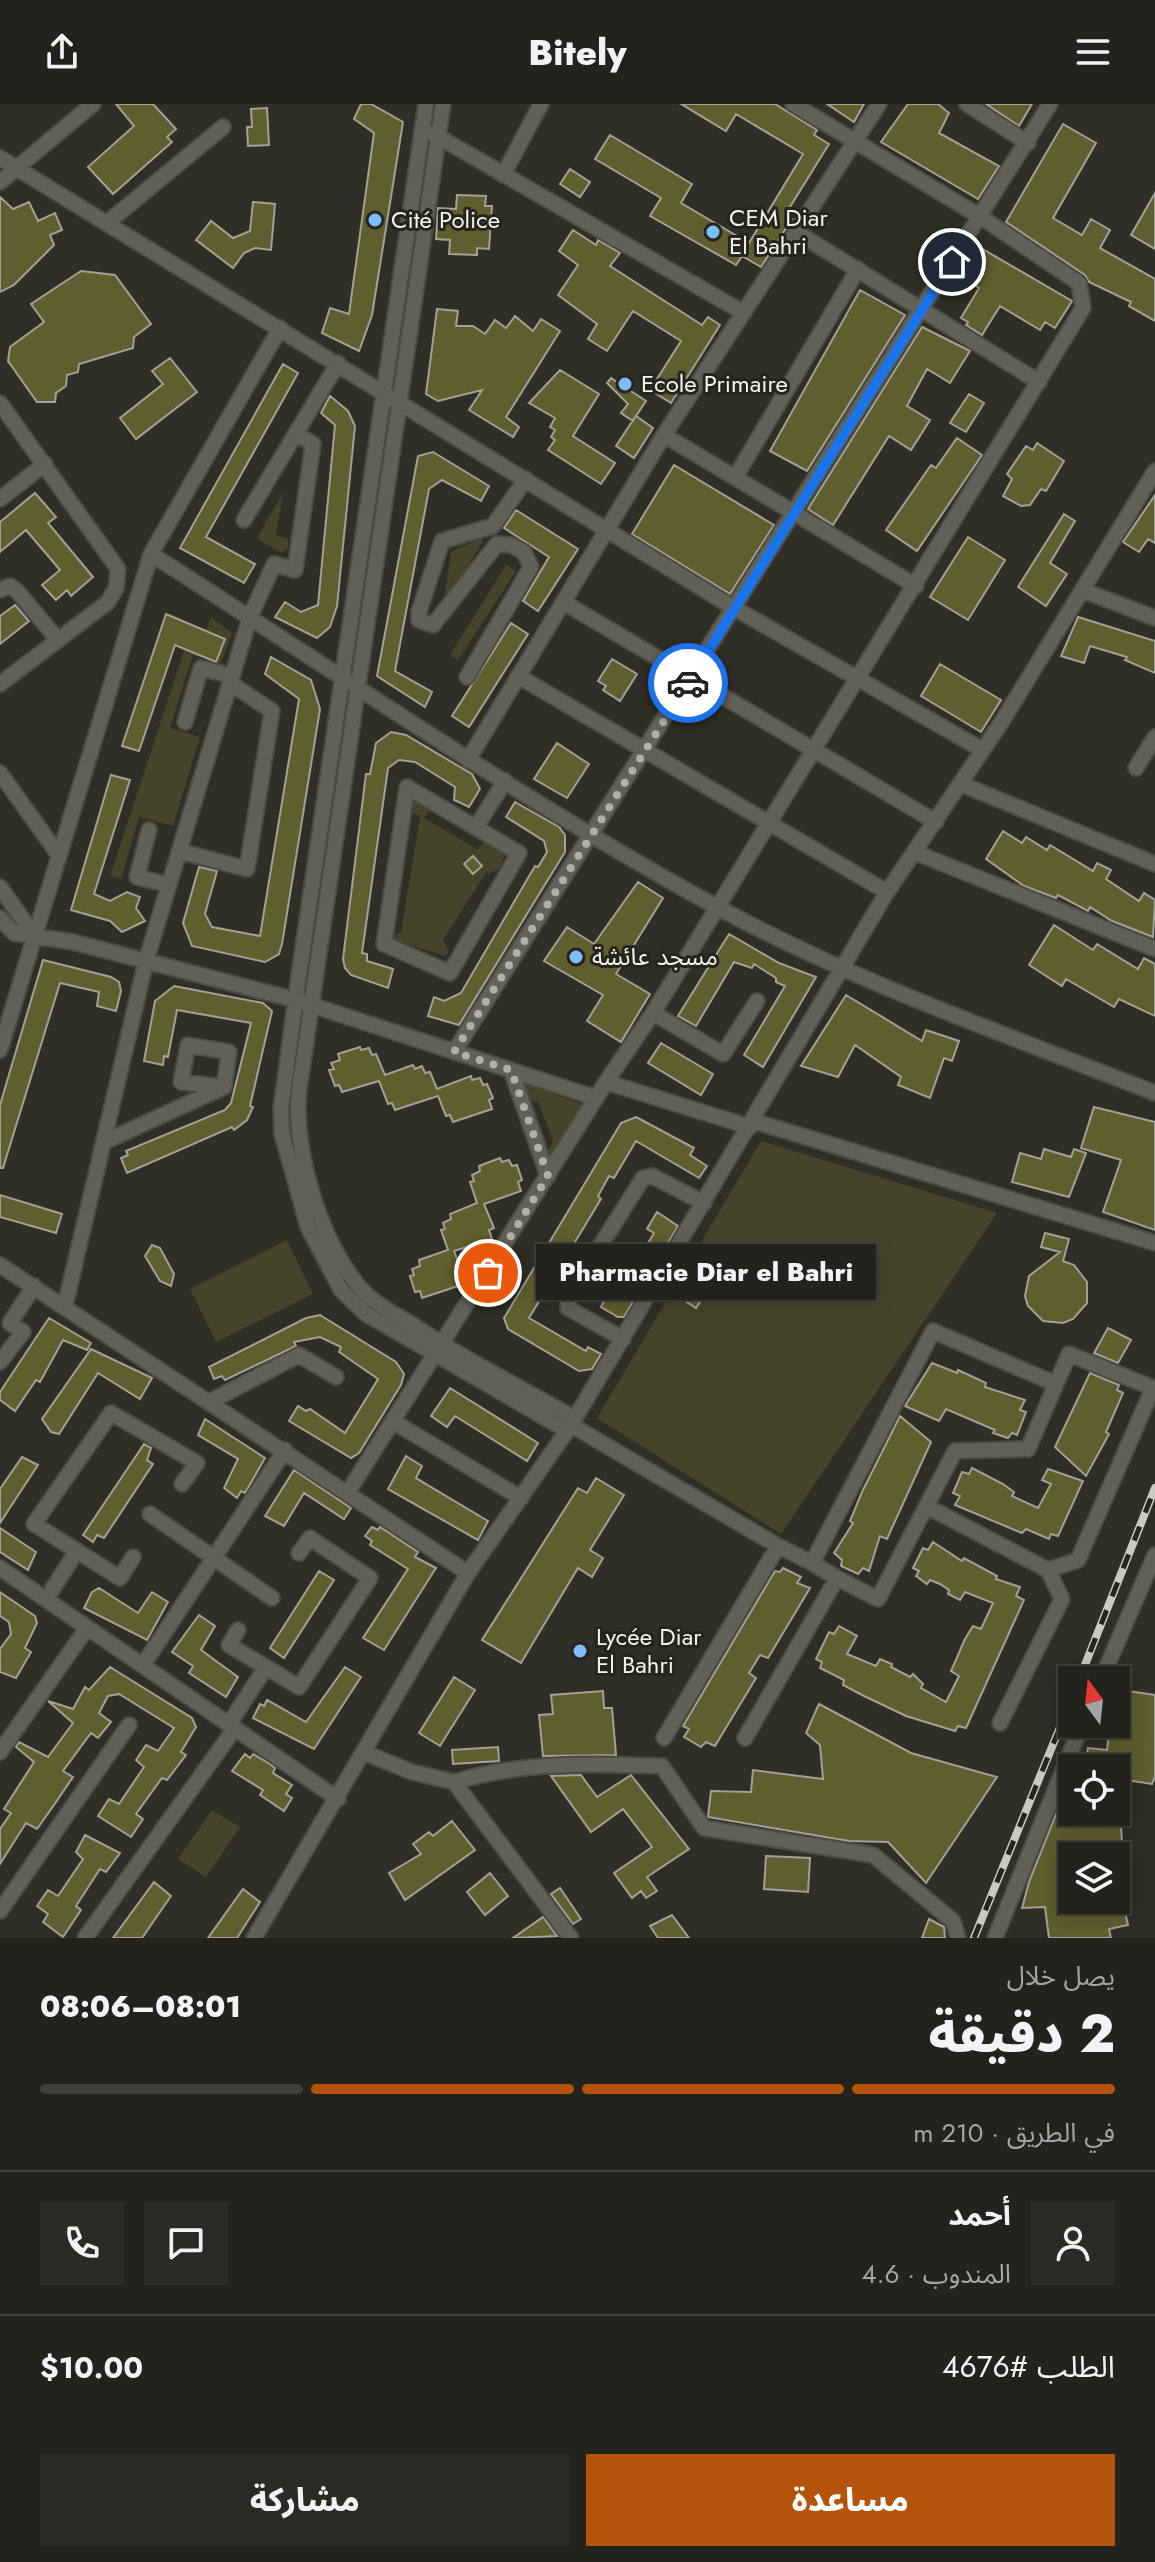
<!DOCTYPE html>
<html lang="ar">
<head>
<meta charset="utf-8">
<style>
	:root { --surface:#23231d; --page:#2b2b26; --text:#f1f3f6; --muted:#a3a4a4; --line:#40403b; --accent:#b45309 }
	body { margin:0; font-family:Jost,"Noto Sans Arabic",sans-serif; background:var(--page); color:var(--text); direction:rtl; height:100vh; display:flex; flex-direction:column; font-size:30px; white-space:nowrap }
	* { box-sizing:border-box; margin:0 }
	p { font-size:26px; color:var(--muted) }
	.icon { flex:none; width:44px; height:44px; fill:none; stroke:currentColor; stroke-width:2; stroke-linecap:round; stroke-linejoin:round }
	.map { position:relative; height:1834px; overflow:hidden; direction:ltr }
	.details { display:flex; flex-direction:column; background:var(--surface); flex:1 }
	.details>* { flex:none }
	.needle { width:52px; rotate:345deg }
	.tools { position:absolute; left:1058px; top:1562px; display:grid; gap:16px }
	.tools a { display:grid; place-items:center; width:72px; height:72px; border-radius:0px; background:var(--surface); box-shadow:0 4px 20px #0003,0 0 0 2px var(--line); font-size:40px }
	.pin { position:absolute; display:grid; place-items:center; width:68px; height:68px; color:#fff; margin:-34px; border:4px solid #fff; border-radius:50%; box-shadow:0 2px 8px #0007 }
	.courier { position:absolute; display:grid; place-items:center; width:80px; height:80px; margin:-40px; border:6px solid #1a73e8; border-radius:50%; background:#fff; color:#222; box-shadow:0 2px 10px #0007 }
	.bubble { position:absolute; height:56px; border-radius:0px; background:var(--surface); box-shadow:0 4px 20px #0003,0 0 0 2px var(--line); font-size:26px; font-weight:800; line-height:56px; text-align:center; direction:rtl }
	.head em { font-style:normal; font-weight:800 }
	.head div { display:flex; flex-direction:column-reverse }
	.head { display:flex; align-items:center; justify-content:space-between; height:136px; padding:0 40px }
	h1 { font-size:52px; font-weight:800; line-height:60px }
	.bar { display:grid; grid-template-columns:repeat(4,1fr); gap:12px 8px; align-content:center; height:96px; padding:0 40px }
	.bar i { height:10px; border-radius:6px; background:var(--line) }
	.bar .selected { background:var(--accent) }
	.bar p { grid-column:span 4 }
	.line { display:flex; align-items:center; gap:20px; padding:0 40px; border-top:2px solid var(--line) }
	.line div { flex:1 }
	.round { display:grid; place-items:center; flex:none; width:84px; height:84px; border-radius:0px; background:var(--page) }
	.button { display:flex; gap:16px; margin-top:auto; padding:16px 40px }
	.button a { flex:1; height:92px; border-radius:0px; background:var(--accent); color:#fff; font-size:32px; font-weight:800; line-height:92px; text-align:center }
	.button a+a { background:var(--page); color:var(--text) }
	header { display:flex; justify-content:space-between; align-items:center; height:104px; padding:0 40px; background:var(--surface); font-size:36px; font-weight:800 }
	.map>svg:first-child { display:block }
	.green { fill:#454328 }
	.building { fill:#605d2e; stroke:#a1a197; stroke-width:2 }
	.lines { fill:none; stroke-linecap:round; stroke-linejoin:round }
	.street-casing { stroke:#4c4c45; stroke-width:18 }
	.street { stroke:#616158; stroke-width:14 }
	.rail-casing { stroke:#cacac4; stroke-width:8 }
	.rail { stroke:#25251d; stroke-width:5; stroke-dasharray:15; stroke-linecap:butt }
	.done { stroke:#b0b0a9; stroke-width:8; stroke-dasharray:0 14.4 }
	.route { stroke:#1a73e8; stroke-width:10 }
	.poi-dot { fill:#7cbef9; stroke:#25251d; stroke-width:3 }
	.labels { text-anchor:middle; stroke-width:6; stroke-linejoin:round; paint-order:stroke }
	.poi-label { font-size:24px; fill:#f5f5ef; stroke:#25251d; text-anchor:start }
</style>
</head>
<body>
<header><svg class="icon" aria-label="menu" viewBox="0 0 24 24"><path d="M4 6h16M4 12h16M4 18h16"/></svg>Bitely<svg class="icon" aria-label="share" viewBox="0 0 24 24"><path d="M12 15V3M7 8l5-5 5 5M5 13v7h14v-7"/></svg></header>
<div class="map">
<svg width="1155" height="1834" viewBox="0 0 1155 1834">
	<rect width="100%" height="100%" fill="#2f2f27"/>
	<path class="green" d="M283,389L276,431L288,435V444L281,449L257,434Z
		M479,435L483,437L443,504L451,448Z
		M506,461L516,467L458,556L450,551Z
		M211,513L232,529L221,559L193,551L170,624L200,633L173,722L139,713L121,775L110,772L185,544L198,547Z
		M412,695L431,705L424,714L477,745L485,738L505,751L498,766L485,770L443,836L449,848L445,852L390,835V832L401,829L420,712L409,708Z
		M527,980L584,1001L553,1058L546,1051L553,1036L538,997L528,998L522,983Z
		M761,1037L997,1109L781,1430L597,1314Z
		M287,1136L313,1190L216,1238L190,1185Z
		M212,1706L240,1723L206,1773L178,1755Z"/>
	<path class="building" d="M116,0H153L176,25L167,33L172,38L113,90L88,63L134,22Z
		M361,0H371L403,18L372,211L359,247L322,229L330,204L349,210L374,29L354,15Z
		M681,0H775L817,26L814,31L829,40L785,111L792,115L761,163L742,152L736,161L650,112L661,94L595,55L610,31L692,80L681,99L749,139L803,50L736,10L726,27Z
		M827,0H864L854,18Z
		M908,0H938L949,9L939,29L999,62L978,95L881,38Z
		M986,0H1032L1019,22Z
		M267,4L269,41L248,42L247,23H252L251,5Z
		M1063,20L1096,39L1053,114L1082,131L1091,115L1110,126L1100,144L1155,175V217L1129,202L1131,198L1089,178L1085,171L1006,118Z
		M570,65L590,78L580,93L560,80Z
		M1155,89V145L1131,131Z
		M457,91L486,92L485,102H492L489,145L477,144V151L449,150L450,136L436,135L438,104L456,105Z
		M0,93L13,105L29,98L38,117L55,109L62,126L50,131L54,141L14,181L0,188Z
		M253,98L275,100L271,146L255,144L244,149L233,164L196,136L211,117L233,134L250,127Z
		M573,126L596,141L598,136L620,149L610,162L702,221L708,213L720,221L671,299L650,286L681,237L633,207L607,247L588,235L597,220L558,191L578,161L559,147Z
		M974,140L1072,197L1055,224L1045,218L1040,226L1000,202L982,231L966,221L968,218L961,214L979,184L956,169Z
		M81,167L115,171L151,220L134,233L133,244L79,260L78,268L67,271L66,282L56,289L55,298H37L8,257L10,243L44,218L31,200Z
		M860,186L905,211L807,367L770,347Z
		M437,205L458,207L456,222H473L485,230L495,216L506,224L515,212L533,227L541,215L560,227L506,313L519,323L513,333L469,306L482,286L438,297L426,290Z
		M922,223L970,247L950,279L927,265L907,302L930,316L911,346L889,332L833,421L808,405Z
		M170,254L197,288L136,335L120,314L163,280L152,267Z
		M283,260L298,269L206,433L255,460L244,479L180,444Z
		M560,266L599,290L573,332L615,359L601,380L548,346L555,336L551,333L555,326L550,323L555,314L529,299Z
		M611,274L646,297L636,312L653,324L634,354L616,342L635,313L633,317L621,309L628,300L607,279Z
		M969,290L984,299L966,328L950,319Z
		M330,292L348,307L355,322L337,502L330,523L317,534L275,513L285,498L301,508L318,501L335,321L321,309Z
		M957,334L982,351L917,447L886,426L931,361L936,364Z
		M1037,339L1064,357L1046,387L1041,385L1030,401L1021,402L1003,392L1012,375L1007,370L1026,342L1033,346Z
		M433,348L489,382L481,397L442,376L429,385L395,567L432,588L425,603L377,572L418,352Z
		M674,361L774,421L730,490L632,430Z
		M35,389L56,413L48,419L93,473L71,492L67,486L56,496L42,481L60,466L26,426L0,448V418Z
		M1155,391V439L1148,435L1139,448L1123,438Z
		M516,406L578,445L538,507L523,497L549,453L504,424Z
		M1064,410L1075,417L1050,459L1067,470L1046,502L1018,483Z
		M968,433L1005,456L968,516L930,493Z
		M15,501L29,517L0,540V512Z
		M166,510L225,535L216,558L175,541L139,647L122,642Z
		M1078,513L1155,537V569L1125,556L1127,553L1090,542L1084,559L1061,552Z
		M511,519L528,530L469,623L452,612Z
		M271,553L311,576L320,605L282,840L279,850L265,858L192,842L183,819L199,763L217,767L205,810L212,823L260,832L299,595L265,570Z
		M612,555L637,570L620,597L603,586L606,582L598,577Z
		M940,560L1001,596L981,628L921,592Z
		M391,628L406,631L472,670L480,685L469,703L454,696L455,683L415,658L399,656L388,664L362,849L367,850V857L393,865L388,884L351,871L345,864L343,855L366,670H370L376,639Z
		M557,639L589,660L567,694L534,675Z
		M111,671L130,676L94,790L110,797L127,788L140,793L136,804L145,817L122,828L110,817L71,806Z
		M515,698L559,723L565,731V748L459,921L428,912L434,893L444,897L461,889L535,762L538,763L547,748L544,737L506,713Z
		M1003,727L1022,739L1026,733L1047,746L1050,741L1093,767L1097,759L1111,766L1106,775L1139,797L1144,789L1155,796L1153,833L1112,817L1090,803L1088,807L1058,791L1056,794L1024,782L986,755Z
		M473,752L482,762L473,770L464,760Z
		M638,778L663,794L616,870L650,890L621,938L587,917L603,891L544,857L567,823L594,840Z
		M1054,821L1093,846L1097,840L1138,865L1144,854L1155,860V912L1119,895L1114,903L1066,875L1062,882L1029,861Z
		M729,830L779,859L816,873L763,963L744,951L785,882L776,878V874L754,860L752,864L734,858L696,922L678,912Z
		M43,856L111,873L119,878L121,887L116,907L97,902L99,888L60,879L3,1064H0V1001Z
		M174,882L263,899L272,907L250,1002L253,1003L247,1016L234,1026L232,1023L127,1069L121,1054L128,1051L126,1047L225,1006L231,999L251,919L177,906L168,953L164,952L163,961L144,957L155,897Z
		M846,891L922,937L926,926L959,937L952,957L944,954L930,994L898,981L901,973L855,941L838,973L801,962Z
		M661,939L713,970L701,991L648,959Z
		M360,943L361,946L369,944L372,951L376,950L385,971L413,961L415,965L422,962L425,969L430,968L437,985L471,972L472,976L480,974L483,981L487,980L493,994L489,996L492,1005L453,1018L450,1011L446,1012L438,992L395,1006L392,999L388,1000L379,977L342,988L339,981L335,982L329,966L334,965L331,959L340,956L338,950Z
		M1094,1003L1155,1018V1126L1103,1108L1121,1056L1081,1044Z
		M636,1013L694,1044L690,1051L707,1062L699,1074L636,1037L614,1074L609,1072L598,1092L601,1095L529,1214L586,1247L588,1243L601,1250L592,1265L579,1267L508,1225L504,1214L621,1019Z
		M1044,1045L1071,1053L1074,1045L1086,1049L1069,1093L1012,1078L1020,1049L1041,1055Z
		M500,1054L502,1058L509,1056L512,1062L517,1061L522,1076L518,1078L521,1087L484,1100L494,1124L489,1126L492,1135L454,1147L463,1170L458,1172L461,1181L422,1194L420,1187L415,1188L410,1172L414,1171L412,1165L420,1162L419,1156L448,1146L441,1126L445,1125L443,1119L451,1115L450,1110L477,1099L470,1078L474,1077L472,1071L480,1067L479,1062Z
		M0,1091L62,1110L56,1129L0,1113Z
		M657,1108L678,1122L624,1213H618L601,1203L608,1189L615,1192L619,1188L654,1129L647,1125Z
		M1045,1129L1069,1135L1063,1157L1074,1161L1087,1178V1199L1073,1215L1063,1219L1043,1217L1028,1202L1025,1192L1029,1172L1060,1148L1041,1143Z
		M152,1141L160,1144L174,1170L171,1182L160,1177L145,1152Z
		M705,1147L724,1160L696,1204L676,1191Z
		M320,1211L396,1258L404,1270L401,1281L359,1349L351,1354L289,1317L298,1302L306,1307L310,1305L345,1329L378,1275L339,1248L341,1243L320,1233L294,1238L296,1242L225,1276L222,1272L214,1275L209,1263L306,1214Z
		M49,1214L91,1239L87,1246L63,1236L40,1278L36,1276L15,1307L0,1296V1288Z
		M1108,1224L1131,1236L1118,1259L1094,1249Z
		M91,1245L152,1274L140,1295L98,1269L59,1330L51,1328L42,1315Z
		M932,1259L957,1269L958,1266L986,1279L985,1283L1025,1296L1020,1306L1026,1308L1017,1331L1012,1329L1008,1334L993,1329L995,1326L946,1305L939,1317L905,1302Z
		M1090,1269L1119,1281L1117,1286L1123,1289L1106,1328L1109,1330L1086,1372L1055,1343Z
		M450,1284L538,1339L527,1357L455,1312L447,1323L431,1312Z
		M900,1312L931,1338L887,1435L880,1432L869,1467L863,1464L858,1470L841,1462L842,1456L834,1449L853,1419L850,1417L862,1388Z
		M205,1315L265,1354L245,1389L241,1387L237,1394L224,1384L238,1355L198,1331Z
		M144,1340L151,1344L147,1356L153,1360L104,1434L97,1431L93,1438L83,1431Z
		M406,1352L422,1362L416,1374L488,1417L478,1436L388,1385Z
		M22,1353L38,1361L0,1419V1385Z
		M972,1364L1003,1380L1014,1388L1012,1392L1038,1404L1051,1380L1042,1376L1048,1365L1083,1377L1058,1432L1051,1430L1049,1435L1026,1425L1022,1429L955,1401L960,1392L953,1389L962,1368L969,1370Z
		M294,1366L351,1404L344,1415L304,1389L284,1422L265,1412Z
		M596,1374L624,1391L590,1446L603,1454L592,1473L578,1464L521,1559L482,1536L578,1384L587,1389Z
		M372,1423L378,1426L380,1423L418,1448L415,1453L436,1464L384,1546L363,1534L408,1465L370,1441L372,1437L365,1432Z
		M0,1424L36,1448L28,1466L0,1448Z
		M933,1438L962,1457L964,1454L997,1472L996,1475L1020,1483L1016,1492L1024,1496L966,1624L958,1622L955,1627L906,1612L862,1591L843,1581L844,1576L820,1564L822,1558L816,1555L829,1528L834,1530L839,1522L857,1532L847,1550L876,1562L880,1555L892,1560L891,1563L910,1573L913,1570L923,1580L921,1584L946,1598L959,1572L951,1567L965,1535L973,1522L981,1525L993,1499L965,1488L960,1496L948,1490L949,1486L940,1480L930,1476L927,1480L916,1472L919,1467L913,1464L923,1444L928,1446Z
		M783,1464L801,1473L797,1479L810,1484L768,1554L760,1551L749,1569L756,1574L715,1642L706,1638L701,1643L684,1633L689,1625L683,1622L775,1467L780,1468Z
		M319,1467L334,1476L284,1554L270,1544Z
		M99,1484L138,1509L152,1488L168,1498L147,1536L84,1504L92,1488Z
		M0,1488L35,1512L37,1519L25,1544L31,1548L16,1574L0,1568V1545L11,1530L9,1518L0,1512Z
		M199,1511L215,1522L201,1546L238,1573L226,1593L189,1569L193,1562L172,1548Z
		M110,1563L192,1614L196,1623L181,1648L186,1651L167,1676L162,1674L136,1710L143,1715L131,1733L98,1712L109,1695L119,1700L144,1663L136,1656L146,1641L158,1647L174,1624L119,1590L108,1592L99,1609L111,1618L98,1634L91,1629L63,1667L73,1673L54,1701L37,1725L26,1719L0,1760V1725L11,1709L4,1705L34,1658L16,1643L19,1638L48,1653L73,1619L48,1597L73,1605L85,1583L89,1586Z
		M345,1563L361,1573L314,1645L253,1614L260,1600L264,1602L267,1596L306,1618Z
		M454,1573L475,1586L440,1642L419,1629Z
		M1116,1585L1155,1591V1672L1152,1680L1126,1676L1128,1664L1086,1658L1088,1644L1107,1646L1110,1620H1116Z
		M603,1587L604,1604H612L616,1651L543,1652L539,1611L553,1610L551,1591Z
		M819,1600L911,1649L997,1673L926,1779L888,1738L849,1737L708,1713L711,1687L751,1688L753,1666L823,1675L820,1641L806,1629Z
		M498,1643L499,1657L453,1660L452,1646Z
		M245,1650L250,1654L253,1650L270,1660L275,1664L273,1669L292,1681L286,1690L292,1694L284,1707L260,1691L263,1686L232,1667Z
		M581,1671L597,1693L631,1671L689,1745L647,1773L657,1787L646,1794L641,1787L632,1794L614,1769L652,1743L623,1705L591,1728L551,1672Z
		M1064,1690L1066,1712L1120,1710L1122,1737L1067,1741L1070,1796H1122L1128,1821L1109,1825L1111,1834H1049L1045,1803L1022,1804L1029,1778Z
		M452,1717L475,1746L405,1796L389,1769L421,1750L413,1740L429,1728L433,1732Z
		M85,1731L120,1749L106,1768L100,1765L76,1802L81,1806L63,1833L43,1818L48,1810L37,1802L48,1786L58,1792L83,1755L76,1748Z
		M766,1752L810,1754L808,1788L764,1785Z
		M490,1769L508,1792L485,1811L467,1788Z
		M154,1778L171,1792L142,1834H113Z
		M560,1784L581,1815L573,1820L551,1790Z
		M243,1785L260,1798L237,1834H208Z
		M672,1811L689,1834H658L650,1822Z
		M543,1813L557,1832L513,1834Z
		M929,1815L944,1823L945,1834H922Z"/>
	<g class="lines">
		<g class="street-casing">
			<path id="street" d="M426,0L299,871L281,1005L282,1030L308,1123L341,1186L366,1210L561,1323L571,1321
				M443,0L299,986C292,1045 323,1149 367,1191C380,1203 398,1212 413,1221C462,1254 515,1281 567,1310L571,1321L778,1442L664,1634
				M967,0L1028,39
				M432,29L744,209
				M0,54L734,504L981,645
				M503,71L541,0
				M0,78L93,0
				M107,119L223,23
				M796,128L1039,278
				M0,299L118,465L116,484L108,498L0,580
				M664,331L916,482
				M736,372L858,165
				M0,395L45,360
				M244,416L338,259
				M151,450L280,224
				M0,486L10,482L17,487L58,536
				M1082,486L1155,514
				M563,498L936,718
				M518,572L887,788
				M467,573L531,463L524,448L511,441L497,440L433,521L419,516V508L442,437L493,422L526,375
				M185,618L201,564L232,572
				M468,656L664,331L879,0
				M1136,664L1155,633
				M0,669L58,750
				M961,680L1155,760
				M407,683L519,749L450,869L384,840Z
				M476,723L505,677
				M149,726L137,773L169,781
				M179,747L247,765L272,607L230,579
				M914,748L1155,845
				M0,783L33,830
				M0,814L14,829L73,838L296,896L596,994L606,978L750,1023
				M653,909L723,950L757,897
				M0,946L151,450C338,569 521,696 715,802C855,878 1007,931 1155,989
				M454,948L1050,0
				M511,966L548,1072
				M606,978L653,909L1083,204L1079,179L981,113L793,0
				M753,1017L1155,1139
				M104,1038L224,983L229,948L188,941L181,978L224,983
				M0,1161L468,1469L254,1834
				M65,1202L146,857L250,513L274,460L295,466L313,340L296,330
				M623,1235L568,1204V1193L643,1074L652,1072L704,1099
				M0,1258L23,1228L10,1219L34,1182
				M211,1297L299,1251L336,1273
				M394,1318L521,1394
				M348,1388L596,994
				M926,1402L1048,1466L1062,1495L1000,1619
				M150,1410L272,1494
				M778,1442L812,1459L933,1227L1056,1280
				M133,1453L120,1474L34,1420L111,1309L197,1359L182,1380
				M0,1464L338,1695
				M468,1469L571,1321L887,788L1001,619L1155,367
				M837,1474L878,1495L955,1347L1028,1345L1069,1250L1153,1284L1078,1456L1048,1466
				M46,1495L77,1447
				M238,1526L229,1541L299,1583L370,1474L310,1434L299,1449
				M143,1561L285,1346
				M1101,1576L1155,1451
				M229,1620L266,1563
				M745,1634L837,1474L812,1459
				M0,1648L87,1524
				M365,1649L412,1668L454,1678L571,1834
				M454,1678C520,1658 593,1659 662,1662L704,1724L873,1751L953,1817L958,1834
				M0,1807L129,1621
				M85,1834L235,1624
				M995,1834L1082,1620"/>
		</g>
		<use href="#street" class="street"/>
		<g class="rail-casing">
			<path id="rail" d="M1079,1576L1155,1384
				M974,1834L1072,1594"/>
		</g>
		<use href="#rail" class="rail"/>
	</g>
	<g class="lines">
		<path class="done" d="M488,1169L548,1072L511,966L454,948L688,579"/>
		<path class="route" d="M688,579L952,158"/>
	</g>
	<g class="poi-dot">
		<circle cx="375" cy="116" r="8"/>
		<circle cx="713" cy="128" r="8"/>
		<circle cx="625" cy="280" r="8"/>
		<circle cx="576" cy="853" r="8"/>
		<circle cx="580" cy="1547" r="8"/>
	</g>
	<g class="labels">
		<g class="poi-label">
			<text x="729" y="122">CEM Diar<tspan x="729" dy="28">El Bahri</tspan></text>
			<text x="391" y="124">Cité Police</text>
			<text x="641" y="288">Ecole Primaire</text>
			<text x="592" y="861">مسجد عائشة</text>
			<text x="596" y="1541">Lycée Diar<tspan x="596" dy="28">El Bahri</tspan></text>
		</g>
	</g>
</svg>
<div class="tools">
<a><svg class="needle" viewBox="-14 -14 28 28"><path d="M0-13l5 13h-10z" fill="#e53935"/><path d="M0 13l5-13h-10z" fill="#a3a4a4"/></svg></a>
<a><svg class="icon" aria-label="locate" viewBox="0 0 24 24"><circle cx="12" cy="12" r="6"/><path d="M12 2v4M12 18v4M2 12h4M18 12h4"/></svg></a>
<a><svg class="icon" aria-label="layers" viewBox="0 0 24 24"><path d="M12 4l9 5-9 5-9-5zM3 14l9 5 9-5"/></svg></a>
</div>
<div class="pin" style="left:488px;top:1169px;background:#ea580c"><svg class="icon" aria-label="bag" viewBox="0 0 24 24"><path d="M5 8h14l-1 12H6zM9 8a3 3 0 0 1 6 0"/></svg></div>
<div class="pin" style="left:952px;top:158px;background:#1f2937"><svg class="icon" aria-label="home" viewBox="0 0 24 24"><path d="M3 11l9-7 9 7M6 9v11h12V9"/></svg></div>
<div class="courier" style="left:688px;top:579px"><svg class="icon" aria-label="car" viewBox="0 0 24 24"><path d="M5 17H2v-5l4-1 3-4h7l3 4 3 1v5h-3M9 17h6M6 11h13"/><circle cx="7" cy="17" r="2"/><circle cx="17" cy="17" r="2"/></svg></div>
<div class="bubble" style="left:536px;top:1140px;width:340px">Pharmacie Diar el Bahri</div>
</div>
<section class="details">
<div class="head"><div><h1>2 دقيقة</h1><p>يصل خلال</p></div><em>08:01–08:06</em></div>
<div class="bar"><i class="selected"></i><i class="selected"></i><i class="selected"></i><i></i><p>في الطريق · 210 m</p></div>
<div class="line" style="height:144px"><a class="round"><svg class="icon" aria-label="person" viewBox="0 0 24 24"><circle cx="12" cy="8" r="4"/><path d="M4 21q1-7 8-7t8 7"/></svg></a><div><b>أحمد</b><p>المندوب · 4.6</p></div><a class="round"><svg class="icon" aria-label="chat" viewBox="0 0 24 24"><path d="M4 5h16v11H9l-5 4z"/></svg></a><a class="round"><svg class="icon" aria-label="phone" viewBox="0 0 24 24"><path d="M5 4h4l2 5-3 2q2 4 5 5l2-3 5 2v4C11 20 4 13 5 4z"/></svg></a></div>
<div class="line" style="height:104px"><div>الطلب #4676</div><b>$10.00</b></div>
<div class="button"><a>مساعدة</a><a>مشاركة</a></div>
</section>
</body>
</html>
